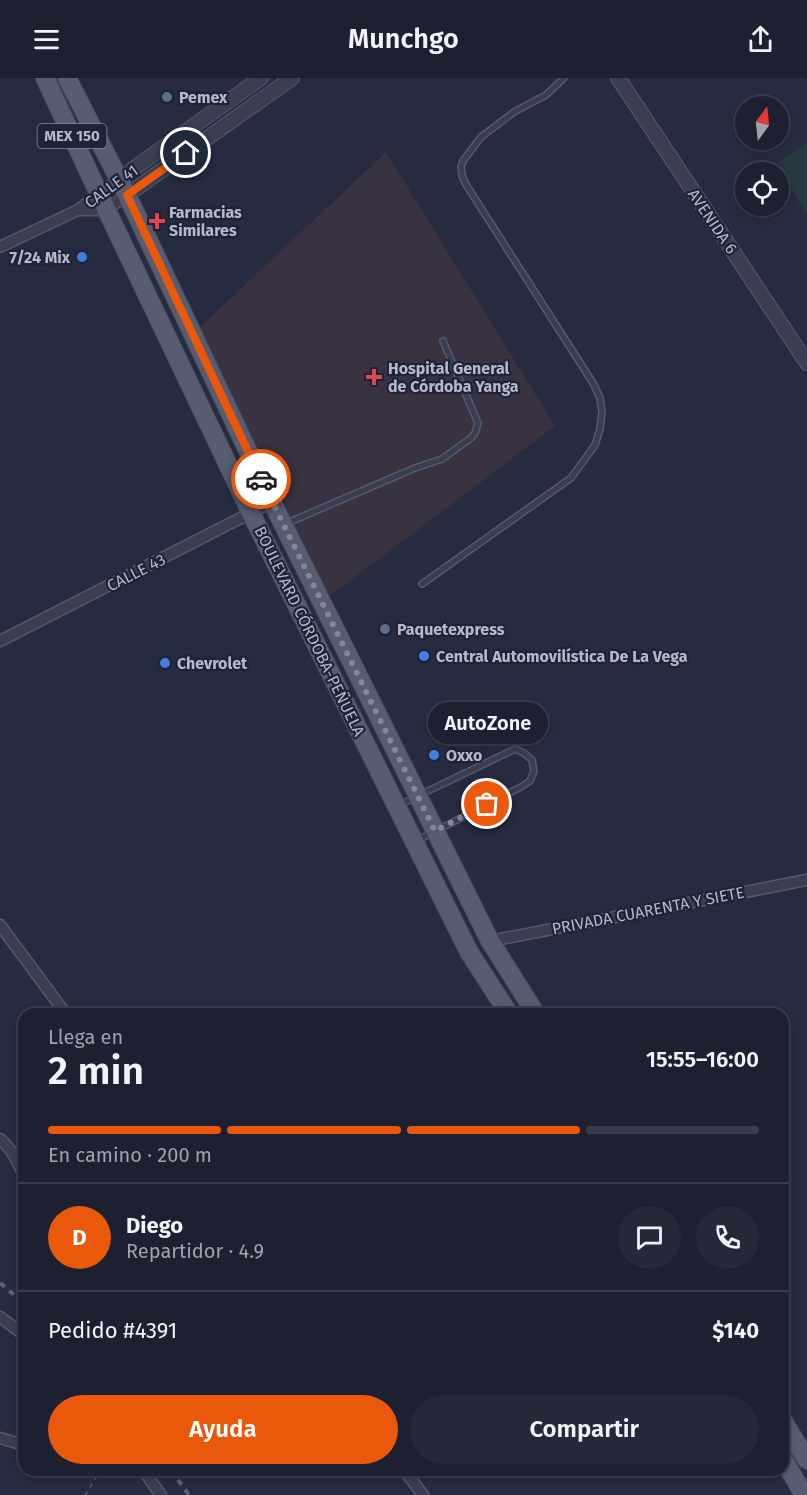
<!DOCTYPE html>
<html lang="es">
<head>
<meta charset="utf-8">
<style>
	:root { --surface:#1c2030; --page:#252838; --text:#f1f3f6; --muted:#a0a3ab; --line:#3a3e4c; --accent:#ea580c }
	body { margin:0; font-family:"Fira Sans",sans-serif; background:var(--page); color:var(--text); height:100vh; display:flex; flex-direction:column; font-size:22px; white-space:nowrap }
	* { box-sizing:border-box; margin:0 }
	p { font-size:20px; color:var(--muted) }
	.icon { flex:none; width:33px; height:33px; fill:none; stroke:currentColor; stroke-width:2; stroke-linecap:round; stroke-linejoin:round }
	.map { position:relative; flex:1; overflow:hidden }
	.details { position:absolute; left:18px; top:930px; width:771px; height:468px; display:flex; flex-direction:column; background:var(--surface); border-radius:18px; box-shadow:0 3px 9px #0003,0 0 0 2px var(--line) }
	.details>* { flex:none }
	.needle { width:39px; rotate:15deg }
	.controls { position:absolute; left:735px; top:18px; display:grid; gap:12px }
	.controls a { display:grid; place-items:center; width:54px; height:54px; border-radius:50%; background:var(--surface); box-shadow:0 3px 9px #0003,0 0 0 2px var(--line); font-size:30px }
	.pin { position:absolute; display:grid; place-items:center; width:51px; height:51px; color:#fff; margin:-26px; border:3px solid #fff; border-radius:50%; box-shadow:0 2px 6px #0007 }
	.courier { position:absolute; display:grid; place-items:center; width:60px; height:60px; margin:-30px; border:4px solid #ea580c; border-radius:50%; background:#fff; color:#222; box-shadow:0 2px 8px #0007 }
	.bubble { position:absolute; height:42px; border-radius:21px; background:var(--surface); box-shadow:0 3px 9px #0003,0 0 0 2px var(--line); font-size:20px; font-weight:600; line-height:42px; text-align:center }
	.head em { font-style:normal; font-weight:600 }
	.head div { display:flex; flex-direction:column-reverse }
	.head { display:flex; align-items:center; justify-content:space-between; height:102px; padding:0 30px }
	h1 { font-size:39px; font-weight:600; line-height:45px }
	.bar { display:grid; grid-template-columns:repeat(4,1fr); gap:9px 6px; align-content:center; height:72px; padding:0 30px }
	.bar i { height:8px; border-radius:4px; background:var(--line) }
	.bar .current { background:var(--accent) }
	.bar p { grid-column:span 4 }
	.line { display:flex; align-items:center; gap:15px; padding:0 30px; border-top:2px solid var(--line) }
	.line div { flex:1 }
	.round { display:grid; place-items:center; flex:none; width:63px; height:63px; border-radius:32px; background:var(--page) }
	.action { display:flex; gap:12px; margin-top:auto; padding:12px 30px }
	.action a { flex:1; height:69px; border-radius:36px; background:var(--accent); color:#fff; font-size:24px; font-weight:600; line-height:69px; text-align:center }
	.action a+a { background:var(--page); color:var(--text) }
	header { display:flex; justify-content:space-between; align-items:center; height:78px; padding:0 30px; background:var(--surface); font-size:27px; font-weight:600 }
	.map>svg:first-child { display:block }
	.medical { fill:#383241 }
	.green { fill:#283841 }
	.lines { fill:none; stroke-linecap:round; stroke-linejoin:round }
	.service-casing { stroke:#55596b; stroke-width:8 }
	.minor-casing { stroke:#55596b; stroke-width:13 }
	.tertiary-casing { stroke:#55596b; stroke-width:16 }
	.primary-casing { stroke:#434759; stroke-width:20 }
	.path { stroke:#46555e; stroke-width:2; stroke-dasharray:4.5 4.5; stroke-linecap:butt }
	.service { stroke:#3a3e50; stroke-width:5 }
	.minor { stroke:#3a3e50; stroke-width:10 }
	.tertiary { stroke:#3a3e50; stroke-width:14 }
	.primary { stroke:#585c70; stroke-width:18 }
	.rail { stroke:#5c6177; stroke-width:4; stroke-dasharray:6 6; stroke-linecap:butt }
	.done { stroke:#84879a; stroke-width:6; stroke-dasharray:0 10.8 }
	.route { stroke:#ea580c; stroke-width:8 }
	.service-dot { fill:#5c6f8a; stroke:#1f2336; stroke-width:2 }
	.health-dot { fill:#e0444e; stroke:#1f2336; stroke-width:2 }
	.shop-dot { fill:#3f7fe0; stroke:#1f2336; stroke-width:2 }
	.labels { text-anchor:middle; stroke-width:4.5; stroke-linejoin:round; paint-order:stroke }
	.shield { fill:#1f2336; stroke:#898c9e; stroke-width:1.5 }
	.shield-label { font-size:15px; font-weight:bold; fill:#b6b9cb }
	.poi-label { font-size:16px; font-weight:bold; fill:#b6b9cb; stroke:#1f2336; text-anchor:start }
	.street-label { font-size:16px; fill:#b6b9cb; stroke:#1f2336 }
</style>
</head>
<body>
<header><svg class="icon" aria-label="menu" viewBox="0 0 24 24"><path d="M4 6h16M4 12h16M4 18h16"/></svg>Munchgo<svg class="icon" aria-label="share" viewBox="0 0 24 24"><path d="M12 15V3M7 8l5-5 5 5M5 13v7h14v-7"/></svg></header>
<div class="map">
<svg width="807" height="1417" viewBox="0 0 807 1417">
	<rect width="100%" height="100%" fill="#262b40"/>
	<path class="medical" d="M386,74L555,348L330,518L199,250Z"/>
	<path class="green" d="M807,64V137L777,85Z"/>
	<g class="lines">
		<g class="service-casing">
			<path id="service" d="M285,446L415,390L442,381L471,360L475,355L478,345L443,263
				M422,506L571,400L595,367L600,351L602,334L600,320L593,305L465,105L462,97L461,89L463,83L481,59L514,34L546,17L564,0
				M399,727L515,671L524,675L532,682L534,693L530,703L521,709L416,763"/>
		</g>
		<g class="minor-casing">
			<path id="minor" d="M78,132H106L127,117
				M0,169L78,132L119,101
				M0,563L272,424
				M0,847L66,936
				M490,863L807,802
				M0,1061C12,1071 18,1084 24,1098
				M0,1239L24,1257
				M0,1360L24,1367
				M143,1392L161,1417
				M404,1392L423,1417"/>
		</g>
		<g class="tertiary-casing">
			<path id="tertiary" d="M618,0L807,285
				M119,101L261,0
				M127,117L292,0"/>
		</g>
		<g class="primary-casing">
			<path id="primary" d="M45,0L99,116L251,435L469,874L509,936
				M67,0L127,117L272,424L490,863L536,936
				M783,1343L807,1382
				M783,1381L804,1417"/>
		</g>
		<path class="path" d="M85,1417L101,1392"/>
		<use href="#service" class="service"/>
		<use href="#minor" class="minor"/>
		<use href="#tertiary" class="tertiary"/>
		<use href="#primary" class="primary"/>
		<path class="rail" d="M0,1205L24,1225
			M171,1392L189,1417"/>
	</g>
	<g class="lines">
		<path class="done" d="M261,401L435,753L487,726"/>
		<path class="route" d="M186,75L127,117L261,401"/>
	</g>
	<g class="service-dot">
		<circle cx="167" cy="19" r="6"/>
		<circle cx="385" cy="551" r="6"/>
	</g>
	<g class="health-dot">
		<path d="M154 134h6v6h6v6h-6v6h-6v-6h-6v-6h6z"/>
		<path d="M371 290h6v6h6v6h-6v6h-6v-6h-6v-6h6z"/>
	</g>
	<g class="shop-dot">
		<circle cx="82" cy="179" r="6"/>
		<circle cx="424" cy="578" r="6"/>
		<circle cx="165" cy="585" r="6"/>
		<circle cx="434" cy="677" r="6"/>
	</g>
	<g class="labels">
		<rect class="shield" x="37.5" y="46" width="69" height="24" rx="4.5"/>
		<g class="shield-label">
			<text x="72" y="63">MEX 150</text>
		</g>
		<g class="poi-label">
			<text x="179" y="25">Pemex</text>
			<text x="169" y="140">Farmacias<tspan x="169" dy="18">Similares</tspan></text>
			<text x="70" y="185" text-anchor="end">7/24 Mix</text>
			<text x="388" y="296">Hospital General<tspan x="388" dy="18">de Córdoba Yanga</tspan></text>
			<text x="397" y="557">Paquetexpress</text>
			<text x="436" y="584">Central Automovilística De La Vega</text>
			<text x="177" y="591">Chevrolet</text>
			<text x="446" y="683">Oxxo</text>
		</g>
		<g class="street-label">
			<text transform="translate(111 108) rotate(-36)" y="6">CALLE 41</text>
			<text transform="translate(713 143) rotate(56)" y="6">AVENIDA 6</text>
			<text transform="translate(136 494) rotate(-27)" y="6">CALLE 43</text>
			<text transform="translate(310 553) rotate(64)" y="6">BOULEVARD CÓRDOBA-PEÑUELA</text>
			<text transform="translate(648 832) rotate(-11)" y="6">PRIVADA CUARENTA Y SIETE</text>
		</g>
	</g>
</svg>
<div class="controls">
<a><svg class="needle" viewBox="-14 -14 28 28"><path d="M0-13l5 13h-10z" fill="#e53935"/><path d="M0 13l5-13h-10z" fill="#a0a3ab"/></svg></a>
<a><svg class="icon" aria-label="locate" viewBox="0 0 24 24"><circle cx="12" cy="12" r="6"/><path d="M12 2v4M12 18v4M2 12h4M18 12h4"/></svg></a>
</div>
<div class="pin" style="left:487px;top:726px;background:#ea580c"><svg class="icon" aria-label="bag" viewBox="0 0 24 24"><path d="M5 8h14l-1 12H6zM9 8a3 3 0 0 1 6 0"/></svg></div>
<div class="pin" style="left:186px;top:75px;background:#1f2937"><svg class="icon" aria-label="home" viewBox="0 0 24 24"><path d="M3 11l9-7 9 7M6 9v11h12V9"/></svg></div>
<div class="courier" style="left:261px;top:401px"><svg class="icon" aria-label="car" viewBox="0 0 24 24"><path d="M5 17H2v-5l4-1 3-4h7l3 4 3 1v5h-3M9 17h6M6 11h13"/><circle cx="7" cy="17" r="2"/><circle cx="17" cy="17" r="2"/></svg></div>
<div class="bubble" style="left:428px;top:624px;width:120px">AutoZone</div>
<section class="details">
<div class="head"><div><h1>2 min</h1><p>Llega en</p></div><em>15:55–16:00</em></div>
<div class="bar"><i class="current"></i><i class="current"></i><i class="current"></i><i></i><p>En camino · 200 m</p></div>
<div class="line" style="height:108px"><b class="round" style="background:var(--accent);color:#fff">D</b><div><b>Diego</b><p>Repartidor · 4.9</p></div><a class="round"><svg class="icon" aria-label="chat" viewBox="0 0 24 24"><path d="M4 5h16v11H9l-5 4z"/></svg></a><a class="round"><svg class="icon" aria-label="phone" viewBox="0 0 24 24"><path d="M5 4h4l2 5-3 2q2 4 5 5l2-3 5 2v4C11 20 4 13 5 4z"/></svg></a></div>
<div class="line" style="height:78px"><div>Pedido #4391</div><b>$140</b></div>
<div class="action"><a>Ayuda</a><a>Compartir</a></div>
</section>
</div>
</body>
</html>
